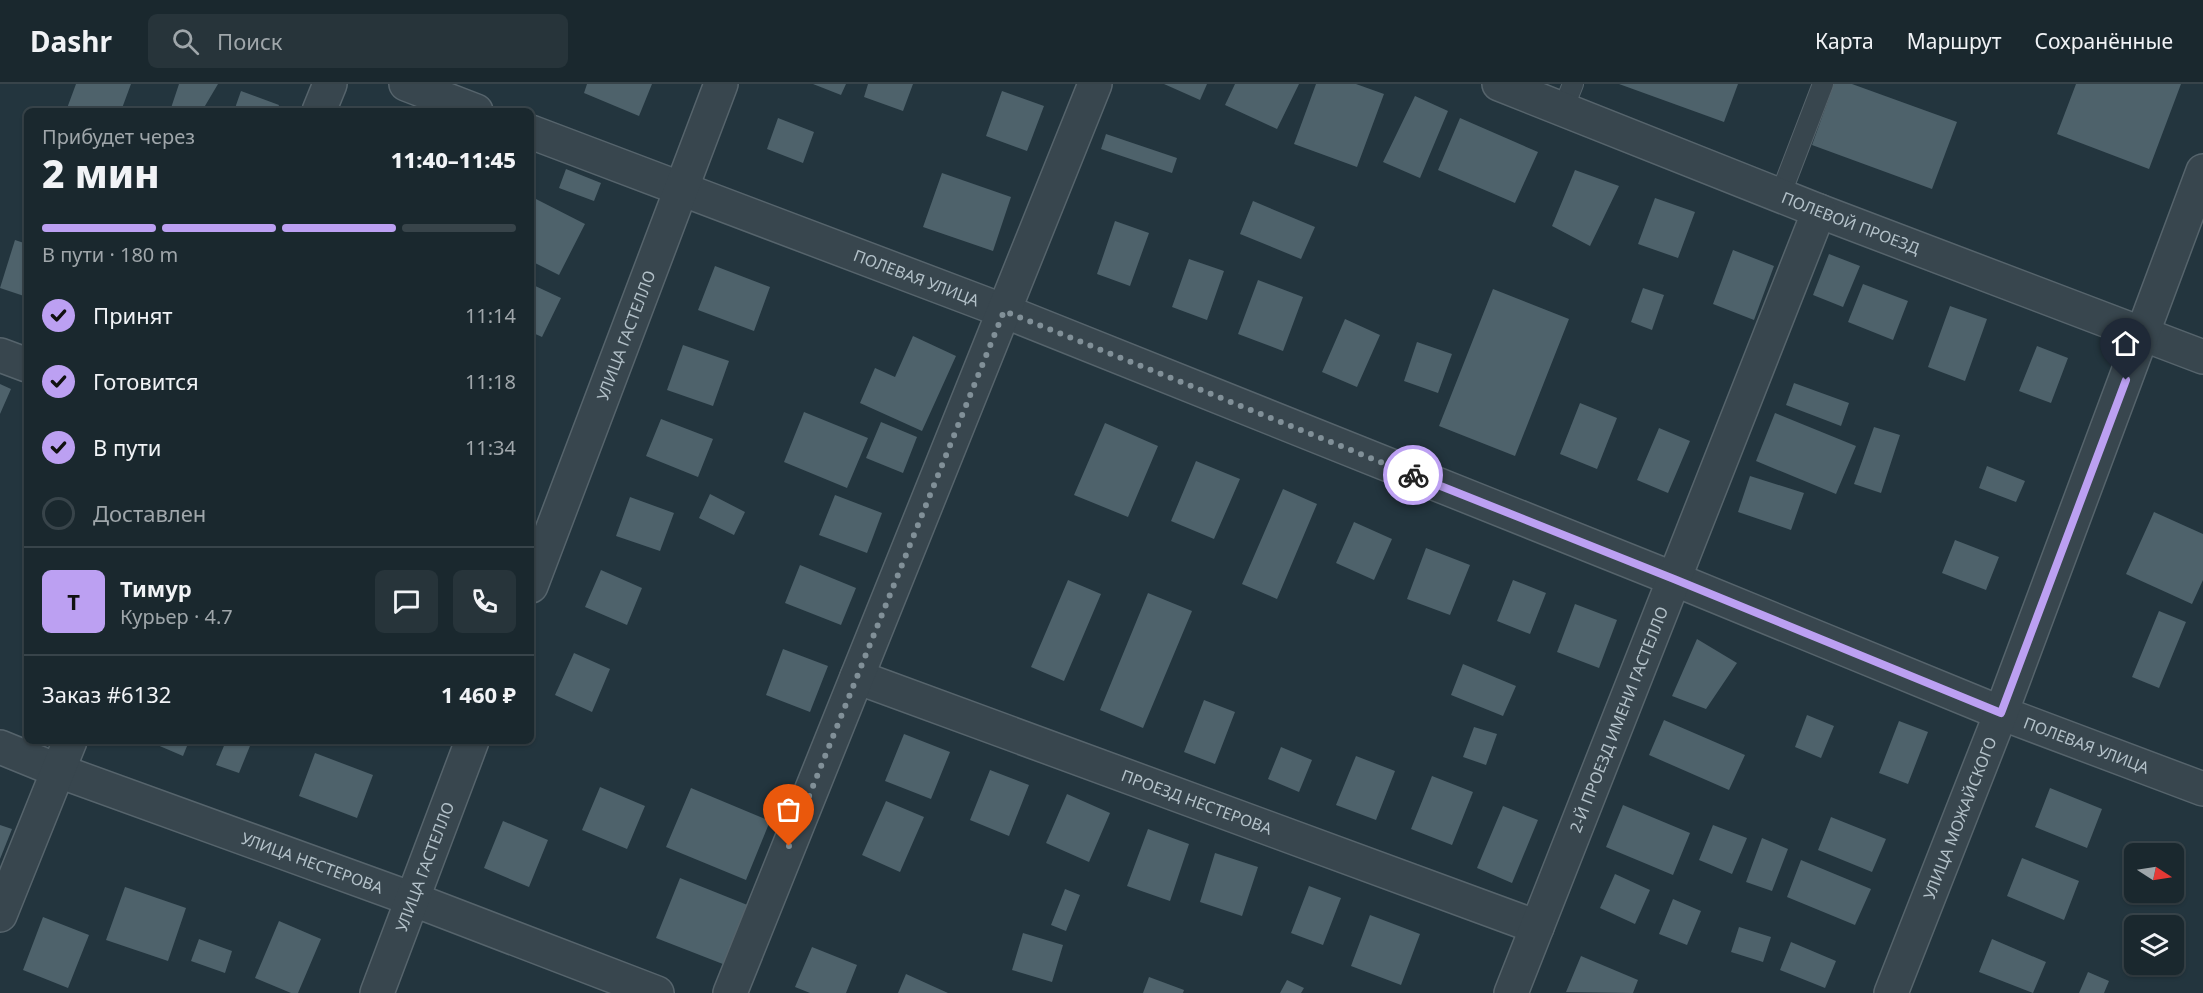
<!DOCTYPE html>
<html lang="ru">
<head>
<meta charset="utf-8">
<style>
	:root { --surface:#1a282e; --page:#27343a; --text:#f1f3f6; --muted:#9fa6aa; --line:#38444a; --accent:#bca0f2 }
	body { margin:0; font-family:"Noto Sans",sans-serif; background:var(--page); color:var(--text); height:100vh; display:flex; flex-direction:column; font-size:22px; white-space:nowrap }
	* { box-sizing:border-box; margin:0 }
	p { font-size:20px; color:var(--muted) }
	.icon { flex:none; width:33px; height:33px; fill:none; stroke:currentColor; stroke-width:2; stroke-linecap:round; stroke-linejoin:round }
	.map { position:relative; flex:1; overflow:hidden }
	.side { position:absolute; left:24px; top:24px; width:510px; height:636px; display:flex; flex-direction:column; background:var(--surface); border-radius:9px; box-shadow:0 2px 4px #0004,0 0 0 2px var(--line) }
	.side>* { flex:none }
	.needle { width:39px; rotate:102deg }
	.fabs { position:absolute; left:2124px; top:759px; display:grid; gap:12px }
	.fabs a { display:grid; place-items:center; width:60px; height:60px; border-radius:9px; background:var(--surface); box-shadow:0 2px 4px #0004,0 0 0 2px var(--line); font-size:30px }
	.pin { position:absolute; display:grid; place-items:center; width:51px; height:51px; color:#fff; margin:-62px -26px; border-radius:50% 50% 50% 0; rotate:-45deg; box-shadow:0 0 6px #0007 }
	.pin .icon { rotate:45deg }
	.courier { position:absolute; display:grid; place-items:center; width:60px; height:60px; margin:-30px; border:4px solid #bca0f2; border-radius:50%; background:#fff; color:#222; box-shadow:0 2px 8px #0007 }
	.head em { font-style:normal; font-weight:800 }
	.head div { display:flex; flex-direction:column-reverse }
	.head { display:flex; align-items:center; justify-content:space-between; height:102px; padding:0 18px }
	h1 { font-size:39px; font-weight:800; line-height:45px }
	.bar { display:grid; grid-template-columns:repeat(4,1fr); gap:9px 6px; align-content:center; height:72px; padding:0 18px }
	.bar i { height:8px; border-radius:4px; background:var(--line) }
	.bar .on { background:var(--accent) }
	.bar p { grid-column:span 4 }
	.line { display:flex; align-items:center; gap:15px; padding:0 18px; border-top:2px solid var(--line) }
	.line div { flex:1 }
	.round { display:grid; place-items:center; flex:none; width:63px; height:63px; border-radius:9px; background:var(--page) }
	ol { padding:0 18px; list-style:none }
	li { display:flex; align-items:center; gap:18px; height:66px }
	li p { margin-inline-start:auto }
	li .icon { padding:6px; border-radius:50%; background:var(--accent); color:#111; stroke-width:4 }
	li:last-child { color:var(--muted) }
	li i { width:33px; height:33px; border:3px solid var(--line); border-radius:50% }
	header { display:flex; align-items:center; gap:36px; box-sizing:border-box; height:84px; padding:0 30px; background:var(--surface); border-bottom:2px solid var(--line) }
	header strong { font-size:28px }
	nav { display:flex; gap:33px; margin-inline-start:auto; font-size:21px }
	.search { width:420px; height:54px; background:var(--page); display:flex; align-items:center; gap:15px; box-sizing:border-box; padding:0 21px; border-radius:9px; color:var(--muted); font-size:22px }
	.map>svg:first-child { display:block }
	.building { fill:#4e626b }
	.lines { fill:none; stroke-linecap:round; stroke-linejoin:round }
	.service-casing { stroke:#56646c; stroke-width:22 }
	.minor-casing { stroke:#56646c; stroke-width:36 }
	.tertiary-casing { stroke:#56646c; stroke-width:36 }
	.service { stroke:#38464e; stroke-width:20 }
	.minor { stroke:#38464e; stroke-width:33 }
	.tertiary { stroke:#38464e; stroke-width:33 }
	.done { stroke:#819098; stroke-width:6; stroke-dasharray:0 10.8 }
	.route { stroke:#bca0f2; stroke-width:8 }
	.labels { text-anchor:middle; stroke-width:4.5; stroke-linejoin:round; paint-order:stroke }
	.street-label { font-size:16px; fill:#b3c1c9; stroke:#1d2b33 }
</style>
</head>
<body>
<header>
<strong>Dashr</strong>
<div class="search"><svg class="icon" aria-label="search" viewBox="0 0 24 24"><circle cx="10" cy="10" r="6"/><path d="M15 15l6 6"/></svg>Поиск</div>
<nav><a>Карта</a><a>Маршрут</a><a>Сохранённые</a></nav>
</header>
<div class="map">
<svg width="2203" height="909" viewBox="0 0 2203 909">
	<rect width="100%" height="100%" fill="#23353e"/>
	<path class="building" d="M76,0H131L121,27H66Z
		M179,0H218L202,27H170Z
		M587,0H652L639,32L584,9Z
		M813,0H846L841,11Z
		M868,0H913L903,27L864,13Z
		M1164,0H1207L1200,16Z
		M1235,0H1299L1277,45L1225,21Z
		M1316,0H1356L1384,10L1357,83L1294,60Z
		M1619,0H1738L1724,38Z
		M1834,0H1852L1957,38L1932,105L1812,61Z
		M2076,0H2181L2149,85L2057,50Z
		M241,7L279,21L277,27H234Z
		M1002,7L1044,22L1027,67L986,52Z
		M1415,12L1448,27L1420,94L1383,78Z
		M778,34L814,48L803,79L767,65Z
		M1460,34L1538,68L1515,119L1438,86Z
		M1106,50L1177,74L1172,89L1101,65Z
		M566,85L601,99L594,117L559,104Z
		M1575,86L1619,102L1590,162L1552,142Z
		M942,89L1011,113L993,167L923,143Z
		M532,113L585,140L559,191L531,177Z
		M1655,114L1695,128L1678,174L1638,160Z
		M1253,117L1315,143L1301,175L1240,150Z
		M1115,137L1149,149L1130,202L1097,190Z
		M15,156L27,160V213L0,204Z
		M1733,166L1774,182L1754,236L1713,220Z
		M1829,170L1860,182L1843,223L1813,211Z
		M1189,175L1224,187L1207,236L1172,223Z
		M715,182L770,203L754,247L698,226Z
		M1258,196L1303,213L1283,267L1238,250Z
		M531,200L561,214L542,253L531,248Z
		M1863,200L1908,217L1893,256L1848,238Z
		M1643,204L1664,211L1652,246L1631,238Z
		M1493,205L1569,235L1515,372L1439,342Z
		M1950,222L1987,235L1965,297L1928,283Z
		M1345,235L1380,251L1357,303L1322,288Z
		M913,252L956,272L922,347L860,319L875,284L895,293Z
		M1417,258L1452,270L1438,309L1404,297Z
		M683,261L729,277L713,322L667,306Z
		M2037,262L2068,274L2051,319L2019,307Z
		M1794,299L1849,319L1841,342L1786,321Z
		M0,300L11,305L0,330Z
		M1580,319L1617,334L1597,385L1560,370Z
		M804,328L868,354L847,404L784,378Z
		M1775,329L1856,362L1836,410L1756,377Z
		M661,335L713,355L698,393L646,372Z
		M881,338L917,353L903,389L866,374Z
		M1105,339L1158,362L1128,433L1074,411Z
		M1874,343L1900,351L1881,409L1854,400Z
		M1659,344L1690,357L1668,409L1637,396Z
		M1196,377L1240,395L1214,455L1171,437Z
		M1987,382L2025,397L2016,418L1979,404Z
		M1750,392L1804,409L1791,446L1738,428Z
		M1283,405L1317,420L1277,515L1242,500Z
		M710,410L745,428L734,451L699,434Z
		M835,411L882,429L867,469L819,451Z
		M630,413L674,429L660,467L616,452Z
		M2154,428L2203,450V496L2192,520L2126,490Z
		M1354,438L1392,455L1374,496L1336,479Z
		M1955,456L1999,473L1986,506L1942,489Z
		M1426,464L1470,481L1450,531L1407,515Z
		M800,481L856,504L841,541L785,519Z
		M601,486L642,504L627,541L585,523Z
		M1068,496L1101,510L1064,597L1031,583Z
		M1513,496L1546,509L1530,550L1497,537Z
		M1148,509L1192,527L1143,644L1100,626Z
		M1575,520L1617,536L1599,584L1557,568Z
		M2159,527L2186,538L2159,604L2132,593Z
		M1697,555L1737,579L1706,625L1672,612Z
		M783,565L828,582L810,628L766,611Z
		M574,569L610,585L592,628L555,611Z
		M1463,580L1516,602L1503,632L1451,611Z
		M1204,616L1235,628L1215,680L1184,668Z
		M1807,631L1834,642L1821,674L1795,663Z
		M1664,636L1745,671L1729,706L1649,671Z
		M1899,637L1928,648L1908,700L1879,689Z
		M1474,643L1497,650L1486,681L1463,673Z
		M904,650L950,668L931,715L885,697Z
		M148,657H189L183,672Z
		M226,657H252L239,689L216,681Z
		M1281,663L1312,676L1299,708L1268,695Z
		M315,669L373,691L357,734L299,712Z
		M1356,672L1395,687L1376,736L1336,721Z
		M990,686L1029,701L1009,752L970,736Z
		M1432,692L1473,708L1452,761L1411,745Z
		M600,703L645,722L627,765L582,746Z
		M691,704L770,737L746,796L666,763Z
		M2050,704L2102,725L2087,764L2035,743Z
		M1067,710L1110,729L1089,778L1046,759Z
		M886,717L924,733L900,788L862,771Z
		M1623,721L1690,749L1673,791L1606,763Z
		M1503,722L1538,736L1512,799L1477,784Z
		M1831,733L1886,755L1872,788L1818,766Z
		M503,737L548,756L529,803L484,784Z
		M0,741L12,745L0,775Z
		M1713,741L1747,754L1732,790L1699,776Z
		M1148,745L1189,760L1170,817L1127,802Z
		M1762,754L1788,765L1772,807L1746,798Z
		M1215,769L1258,783L1242,832L1200,818Z
		M2022,774L2079,797L2064,836L2007,812Z
		M1801,776L1871,805L1855,841L1787,813Z
		M1615,790L1650,806L1635,840L1600,824Z
		M680,794L750,822L728,882L656,854Z
		M1309,802L1341,814L1323,861L1291,849Z
		M125,803L186,824L168,877L106,856Z
		M1065,805L1080,811L1066,847L1051,841Z
		M1673,815L1701,827L1687,861L1659,850Z
		M1370,831L1420,850L1401,901L1351,882Z
		M43,833L89,851L68,904L23,886Z
		M279,837L321,855L298,909H291L255,894Z
		M1739,843L1771,853L1763,878L1731,868Z
		M1023,849L1063,861L1052,898L1012,886Z
		M199,855L232,867L225,889L191,877Z
		M1992,855L2046,878L2033,909L1979,888Z
		M1791,858L1836,877L1825,904L1780,886Z
		M812,863L857,881L846,909H810L795,903Z
		M1581,872L1638,896L1633,909L1566,908Z
		M2088,888L2109,897L2104,909H2079Z
		M906,890L948,909H898Z
		M1149,893L1184,906L1183,909H1143Z
		M1287,896L1304,904L1301,909H1280Z"/>
	<g class="lines">
		<g class="service-casing">
			<path id="service" d="M1563,25L1573,0
				M1780,112L1823,0"/>
		</g>
		<g class="minor-casing">
			<g id="minor">
				<path d="M406,0L476,27"/>
				<path id="s1" d="M1499,0L1819,127L2203,273"/>
				<path d="M319,27L330,0"/>
				<path id="s2" d="M531,48L1004,227L1674,495L2001,629L2203,705"/>
				<path d="M0,271L27,281"/>
				<path id="s3" d="M857,593L1537,843"/>
				<path id="s4" d="M0,663L59,687L412,815L657,909"/>
				<path d="M0,831L70,657"/>
				<path d="M730,909L1095,0"/>
				<path id="s5" d="M1511,909L1819,127"/>
				<path id="s6" d="M1891,909L2001,629L2203,87"/>
			</g>
		</g>
		<g class="tertiary-casing">
			<g id="tertiary">
				<path id="s7" d="M531,502L721,0"/>
				<path id="s8" d="M377,909L472,657"/>
			</g>
		</g>
		<use href="#service" class="service"/>
		<use href="#minor" class="minor"/>
		<use href="#tertiary" class="tertiary"/>
	</g>
	<g class="lines">
		<path class="done" d="M789,762L1004,227L1413,391"/>
		<path class="route" d="M1413,391L1674,495L2001,629L2126,296"/>
	</g>
	<g class="labels">
		<g class="street-label">
			<text dy="6" stroke="none"><textPath href="#s1" startOffset="378">ПОЛЕВОЙ ПРОЕЗД</textPath></text>
			<text dy="6" stroke="none"><textPath href="#s2" startOffset="412">ПОЛЕВАЯ УЛИЦА</textPath></text>
			<text dy="6" stroke="none"><textPath href="#s7" startOffset="268">УЛИЦА ГАСТЕЛЛО</textPath></text>
			<text dy="6" stroke="none"><textPath href="#s5" startOffset="294">2-Й ПРОЕЗД ИМЕНИ ГАСТЕЛЛО</textPath></text>
			<text dy="6" stroke="none"><textPath href="#s2" startOffset="1672">ПОЛЕВАЯ УЛИЦА</textPath></text>
			<text dy="6" stroke="none"><textPath href="#s3" startOffset="362">ПРОЕЗД НЕСТЕРОВА</textPath></text>
			<text dy="6" stroke="none"><textPath href="#s6" startOffset="188">УЛИЦА МОЖАЙСКОГО</textPath></text>
			<text dy="6" stroke="none"><textPath href="#s4" startOffset="333">УЛИЦА НЕСТЕРОВА</textPath></text>
			<text dy="6" stroke="none"><textPath href="#s8" startOffset="135">УЛИЦА ГАСТЕЛЛО</textPath></text>
		</g>
	</g>
</svg>
<div class="fabs">
<a><svg class="needle" viewBox="-14 -14 28 28"><path d="M0-13l5 13h-10z" fill="#e53935"/><path d="M0 13l5-13h-10z" fill="#9fa6aa"/></svg></a>
<a><svg class="icon" aria-label="layers" viewBox="0 0 24 24"><path d="M12 4l9 5-9 5-9-5zM3 14l9 5 9-5"/></svg></a>
</div>
<div class="pin" style="left:789px;top:762px;background:#ea580c"><svg class="icon" aria-label="bag" viewBox="0 0 24 24"><path d="M5 8h14l-1 12H6zM9 8a3 3 0 0 1 6 0"/></svg></div>
<div class="pin" style="left:2126px;top:296px;background:#1f2937"><svg class="icon" aria-label="home" viewBox="0 0 24 24"><path d="M3 11l9-7 9 7M6 9v11h12V9"/></svg></div>
<div class="courier" style="left:1413px;top:391px"><svg class="icon" aria-label="bike" viewBox="0 0 24 24"><circle cx="6" cy="16" r="4"/><circle cx="18" cy="16" r="4"/><path d="M6 16l4-8h5l3 8M10 8l3 8H6M13 5h3"/></svg></div>
<section class="side">
<div class="head"><div><h1>2 мин</h1><p>Прибудет через</p></div><em>11:40–11:45</em></div>
<div class="bar"><i class="on"></i><i class="on"></i><i class="on"></i><i></i><p>В пути · 180 m</p></div>
<ol>
<li><svg class="icon" aria-label="check" viewBox="0 0 24 24"><path d="M5 12l5 5 9-10"/></svg>Принят<p>11:14</p></li>
<li><svg class="icon" aria-label="check" viewBox="0 0 24 24"><path d="M5 12l5 5 9-10"/></svg>Готовится<p>11:18</p></li>
<li><svg class="icon" aria-label="check" viewBox="0 0 24 24"><path d="M5 12l5 5 9-10"/></svg>В пути<p>11:34</p></li>
<li><i></i>Доставлен</li>
</ol>
<div class="line" style="height:108px"><b class="round" style="background:var(--accent);color:#111">Т</b><div><b>Тимур</b><p>Курьер · 4.7</p></div><a class="round"><svg class="icon" aria-label="chat" viewBox="0 0 24 24"><path d="M4 5h16v11H9l-5 4z"/></svg></a><a class="round"><svg class="icon" aria-label="phone" viewBox="0 0 24 24"><path d="M5 4h4l2 5-3 2q2 4 5 5l2-3 5 2v4C11 20 4 13 5 4z"/></svg></a></div>
<div class="line" style="height:78px"><div>Заказ #6132</div><b>1 460 ₽</b></div>
</section>
</div>
</body>
</html>
